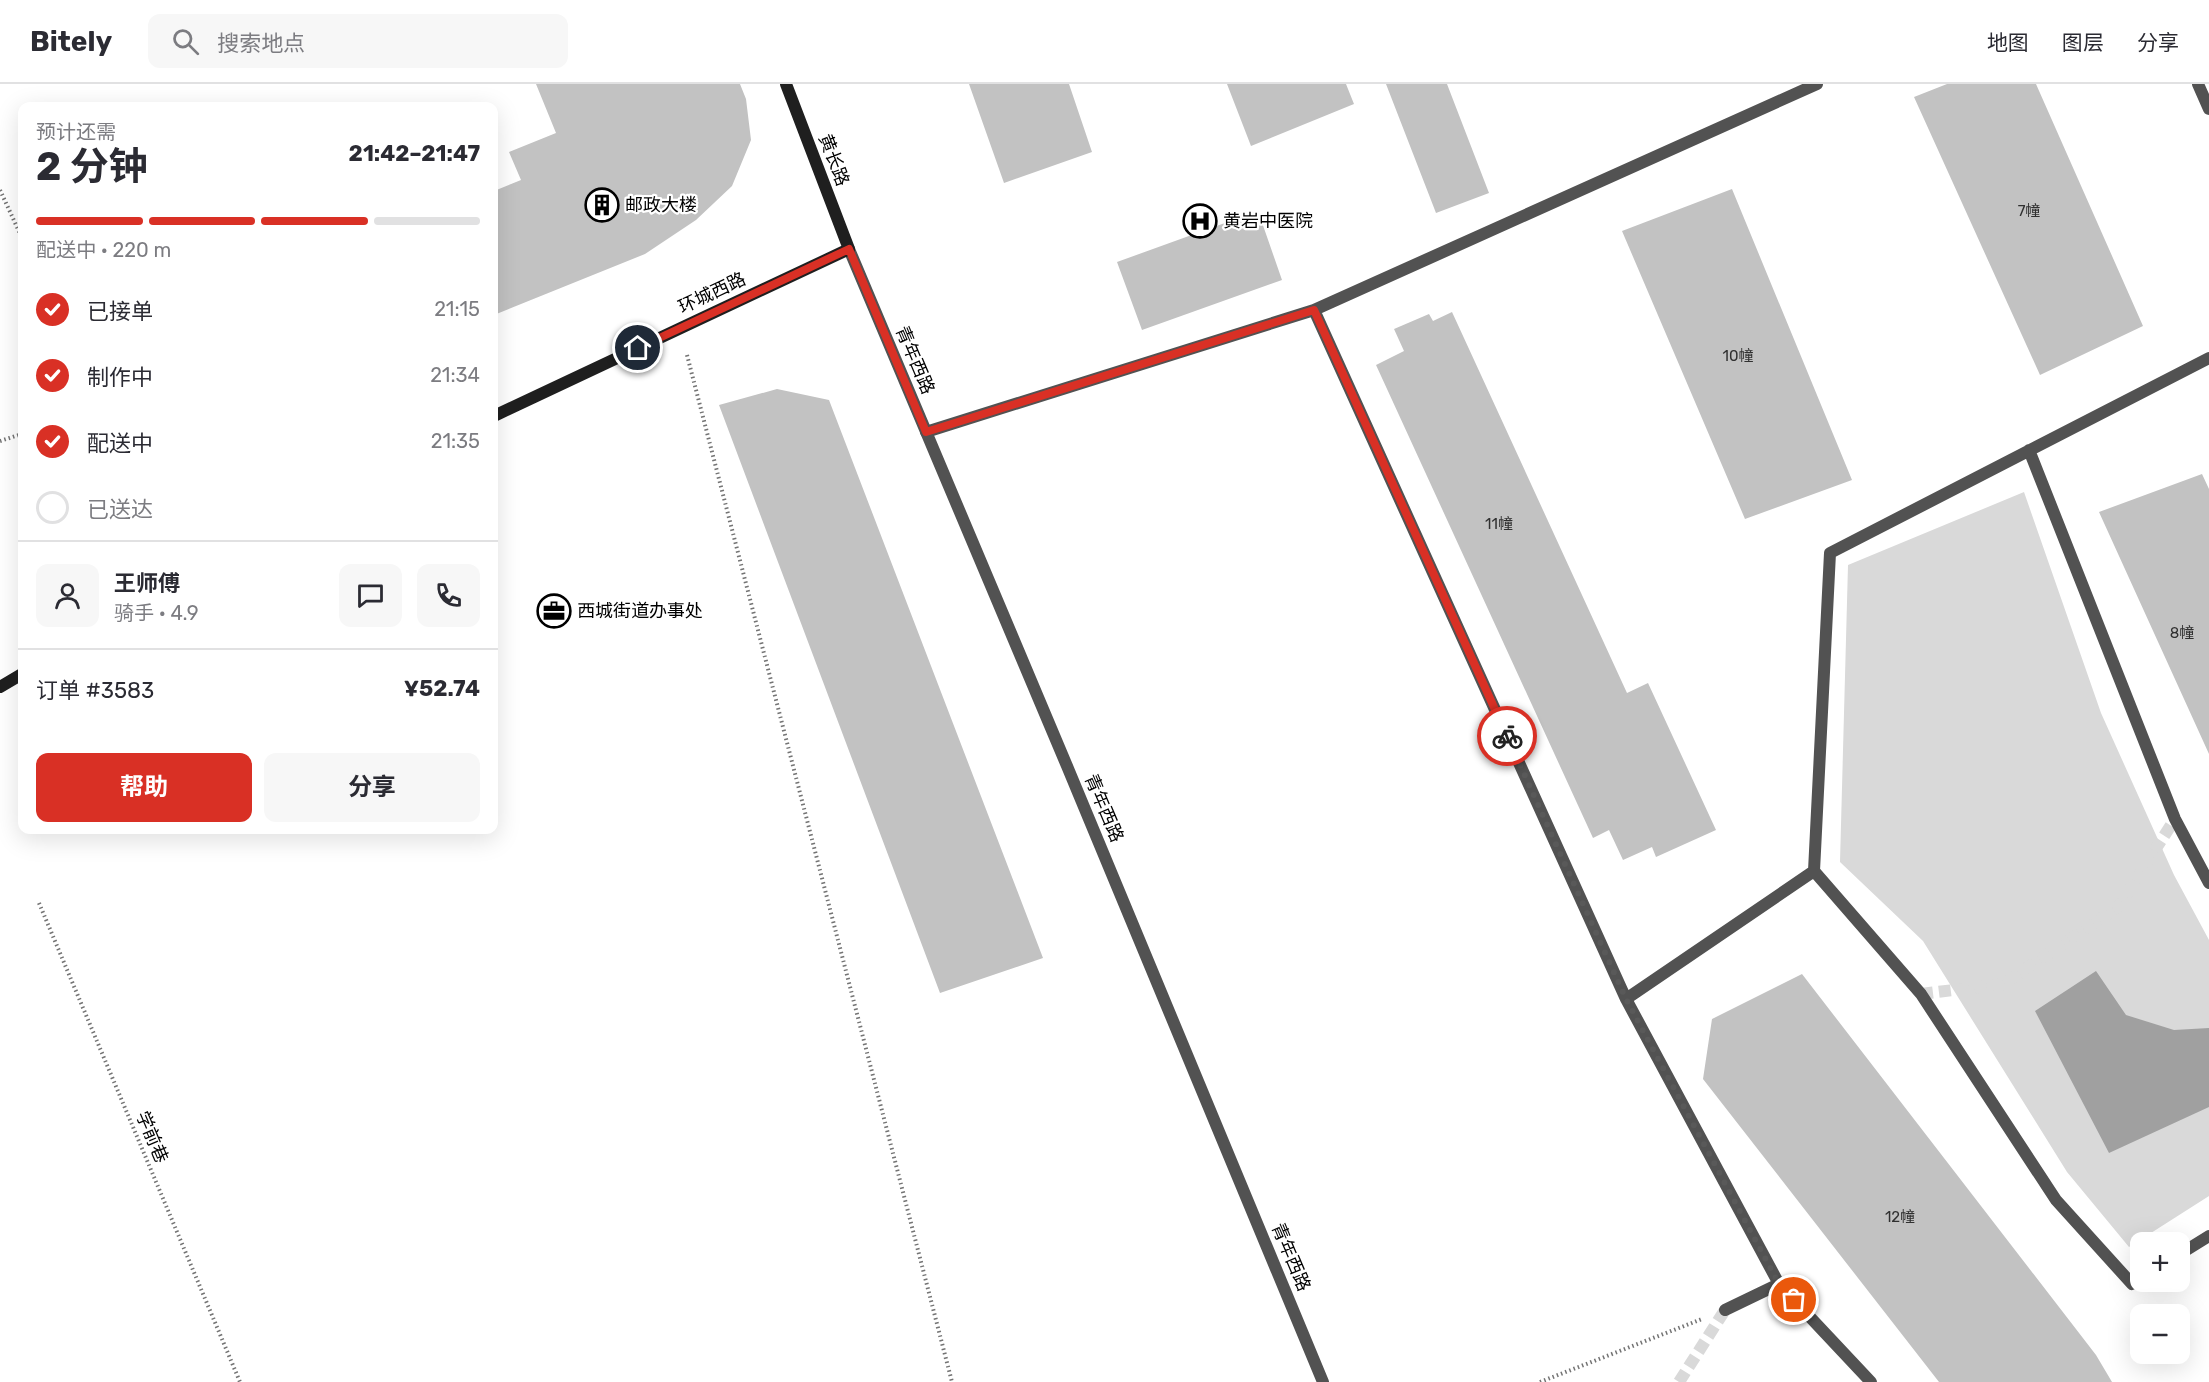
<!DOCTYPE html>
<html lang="zh">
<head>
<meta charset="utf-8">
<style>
	:root { --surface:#fff; --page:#f7f7f7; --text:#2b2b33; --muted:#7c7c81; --line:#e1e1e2; --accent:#d93025 }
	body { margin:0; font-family:Rubik,"Noto Sans SC",sans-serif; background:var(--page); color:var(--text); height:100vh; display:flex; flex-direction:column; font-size:22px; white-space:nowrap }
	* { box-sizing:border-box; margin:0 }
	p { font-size:20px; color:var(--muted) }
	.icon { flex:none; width:33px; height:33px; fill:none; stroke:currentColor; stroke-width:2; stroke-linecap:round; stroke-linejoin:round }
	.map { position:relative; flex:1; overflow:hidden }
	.sheet { position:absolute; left:18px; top:18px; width:480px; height:732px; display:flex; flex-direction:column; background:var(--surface); border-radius:12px; box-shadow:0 6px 24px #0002 }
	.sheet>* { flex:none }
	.controls { position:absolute; left:2130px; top:1148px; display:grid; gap:12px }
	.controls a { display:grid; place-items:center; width:60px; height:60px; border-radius:12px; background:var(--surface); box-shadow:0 6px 24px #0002; font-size:30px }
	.pin { position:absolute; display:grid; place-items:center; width:51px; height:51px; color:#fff; margin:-26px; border:3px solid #fff; border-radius:50%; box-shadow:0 2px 6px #0007 }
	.courier { position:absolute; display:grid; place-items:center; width:60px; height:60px; margin:-30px; border:4px solid #d93025; border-radius:50%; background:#fff; color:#222; box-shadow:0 2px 8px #0007 }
	.headline em { font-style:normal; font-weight:700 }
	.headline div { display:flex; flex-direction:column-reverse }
	.headline { display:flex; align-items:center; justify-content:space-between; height:102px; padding:0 18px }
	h1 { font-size:39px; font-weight:700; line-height:45px }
	.bar { display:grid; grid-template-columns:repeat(4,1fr); gap:9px 6px; align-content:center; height:72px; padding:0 18px }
	.bar i { height:8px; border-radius:4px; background:var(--line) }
	.bar .current { background:var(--accent) }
	.bar p { grid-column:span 4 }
	.line { display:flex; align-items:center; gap:15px; padding:0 18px; border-top:2px solid var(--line) }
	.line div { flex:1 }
	.round { display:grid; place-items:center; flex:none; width:63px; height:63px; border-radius:12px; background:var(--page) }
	ol { padding:0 18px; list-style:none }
	li { display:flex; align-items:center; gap:18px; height:66px }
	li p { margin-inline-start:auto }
	li .icon { padding:6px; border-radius:50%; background:var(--accent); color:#fff; stroke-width:4 }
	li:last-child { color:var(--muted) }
	li i { width:33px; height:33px; border:3px solid var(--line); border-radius:50% }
	.primary-button { display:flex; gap:12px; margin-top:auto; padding:12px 18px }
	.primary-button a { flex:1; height:69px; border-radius:12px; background:var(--accent); color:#fff; font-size:24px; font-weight:700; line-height:69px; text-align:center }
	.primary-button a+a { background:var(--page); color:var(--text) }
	header { display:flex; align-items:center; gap:36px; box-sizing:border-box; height:84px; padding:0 30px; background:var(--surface); border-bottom:2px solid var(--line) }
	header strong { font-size:28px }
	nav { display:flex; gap:33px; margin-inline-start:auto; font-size:21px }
	.search { width:420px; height:54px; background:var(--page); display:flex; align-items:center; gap:15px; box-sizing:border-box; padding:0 21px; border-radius:12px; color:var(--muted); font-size:22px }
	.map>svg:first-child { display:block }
	.green { fill:#d9d9d9 }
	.water { fill:#a0a0a0 }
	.building { fill:#c2c2c2 }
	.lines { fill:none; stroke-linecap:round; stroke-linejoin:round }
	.minor-tunnel { stroke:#d9d9d9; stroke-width:12; stroke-dasharray:12 6; stroke-linecap:butt }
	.path { stroke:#747474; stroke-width:4; stroke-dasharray:1.5 3; stroke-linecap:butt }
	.minor { stroke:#525252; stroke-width:12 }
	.tertiary { stroke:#525252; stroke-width:12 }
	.secondary { stroke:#1f1f1f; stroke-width:12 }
	.done { stroke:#595959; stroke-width:6; stroke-dasharray:0 10.8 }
	.route { stroke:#d93025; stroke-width:8 }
	.labels { text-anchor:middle; stroke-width:4.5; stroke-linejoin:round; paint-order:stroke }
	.number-label { font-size:15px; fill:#303030 }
	.street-label { font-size:18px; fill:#000; stroke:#fff }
	.poi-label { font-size:18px; fill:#000; stroke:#fff; text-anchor:start }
</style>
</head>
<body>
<header>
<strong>Bitely</strong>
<div class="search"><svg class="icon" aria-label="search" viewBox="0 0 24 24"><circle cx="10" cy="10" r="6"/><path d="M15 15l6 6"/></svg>搜索地点</div>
<nav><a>地图</a><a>图层</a><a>分享</a></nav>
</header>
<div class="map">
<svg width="2209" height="1298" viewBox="0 0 2209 1298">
	<rect width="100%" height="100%" fill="#fff"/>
	<path class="green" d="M2024,408L2101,629L2174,791L2209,856V1112L2129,1163L2067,1088L1923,857L1840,778L1848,481Z"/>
	<path class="water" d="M2096,887L2126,931L2174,946L2209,944V1023L2109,1069L2035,927Z"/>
	<path class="building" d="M536,0H740L746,15L751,56L732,102L696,136L645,170L494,231V107L521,96L509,68L556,49Z
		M969,0H1069L1092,68L1004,99Z
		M1227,0H1346L1354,20L1251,62Z
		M1386,0H1447L1489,109L1436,129Z
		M1947,0H2036L2143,242L2040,291L1914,13Z
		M1732,105L1852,396L1745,435L1622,147Z
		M1258,127L1282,196L1142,246L1117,178Z
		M1452,228L1627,609L1648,599L1716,746L1656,773L1652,763L1623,776L1609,746L1593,754L1376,281L1404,267L1394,245L1429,230L1433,237Z
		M777,305L829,316L1043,874L940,909L719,321Z
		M2202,390L2209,405V670L2099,428Z
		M1802,890L2096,1271L2112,1298H1939L1703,995L1712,935Z"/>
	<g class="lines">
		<path class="minor-tunnel" d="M1921,910L2003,900L2118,823L2175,735
			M1679,1298L1725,1226"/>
		<path class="path" d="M0,106L22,154
			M687,271L952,1298
			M0,357L22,350
			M39,819L240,1298
			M1540,1298L1702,1235"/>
		<path class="minor" d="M1314,226L1626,915L1779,1200L1871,1298
			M926,348L1314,226L1817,0
			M2029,366L2175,735L2209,799
			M1626,915L1814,787
			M2180,1170L2209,1152
			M2140,1195L2132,1200L2056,1116L1921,910L1814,787L1830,469L2209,274
			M1725,1226L1779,1200"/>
		<path class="tertiary" d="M2198,0L2209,25
			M849,165L1067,682L1323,1298"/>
		<path class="secondary" d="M494,332L849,165L786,0
			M0,603L22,590"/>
	</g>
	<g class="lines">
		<path class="done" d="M1507,652L1626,915L1779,1200L1794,1216"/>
		<path class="route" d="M638,264L849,165L926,348L1314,226L1507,652"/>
	</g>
	<defs>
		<g id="building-ring" transform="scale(1.725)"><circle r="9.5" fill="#fff" stroke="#000" stroke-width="1.5"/><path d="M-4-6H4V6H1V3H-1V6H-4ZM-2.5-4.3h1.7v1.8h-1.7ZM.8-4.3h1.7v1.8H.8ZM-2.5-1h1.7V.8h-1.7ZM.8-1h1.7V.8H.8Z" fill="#000"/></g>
		<g id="hospital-ring" transform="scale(1.725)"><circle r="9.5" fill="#fff" stroke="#000" stroke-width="1.5"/><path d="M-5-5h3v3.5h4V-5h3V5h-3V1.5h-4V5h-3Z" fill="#000"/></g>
		<g id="office-ring" transform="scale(1.725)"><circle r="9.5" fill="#fff" stroke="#000" stroke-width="1.5"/><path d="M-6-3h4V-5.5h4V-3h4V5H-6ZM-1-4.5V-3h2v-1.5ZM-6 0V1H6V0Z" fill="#000"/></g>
	</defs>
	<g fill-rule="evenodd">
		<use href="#building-ring" x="602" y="121"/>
		<use href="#hospital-ring" x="1200" y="137"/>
		<use href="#office-ring" x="554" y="527"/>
	</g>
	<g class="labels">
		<g class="number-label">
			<text x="2029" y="132">7幢</text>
			<text x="1738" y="277">10幢</text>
			<text x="1499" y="445">11幢</text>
			<text x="2182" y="554">8幢</text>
			<text x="1900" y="1138">12幢</text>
		</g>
		<g class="street-label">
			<text transform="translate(834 76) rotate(69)" y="6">黄长路</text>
			<text transform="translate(712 209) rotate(-25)" y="6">环城西路</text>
			<text transform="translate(915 276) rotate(67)" y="6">青年西路</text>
			<text transform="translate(1104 724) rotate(67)" y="6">青年西路</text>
			<text transform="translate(152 1053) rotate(67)" y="6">学前巷</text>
			<text transform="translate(1291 1173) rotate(67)" y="6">青年西路</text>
		</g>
		<g class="poi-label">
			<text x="625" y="127">邮政大楼</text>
			<text x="1223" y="143">黄岩中医院</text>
			<text x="577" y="533">西城街道办事处</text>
		</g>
	</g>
</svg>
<div class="controls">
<a>+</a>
<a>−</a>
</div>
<div class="pin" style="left:1794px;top:1216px;background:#ea580c"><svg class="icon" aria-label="bag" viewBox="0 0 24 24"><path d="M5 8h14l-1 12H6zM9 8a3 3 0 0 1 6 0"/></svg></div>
<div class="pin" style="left:638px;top:264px;background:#1f2937"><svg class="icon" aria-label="home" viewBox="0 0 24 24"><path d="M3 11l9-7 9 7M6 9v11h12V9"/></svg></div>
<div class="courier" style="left:1507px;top:652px"><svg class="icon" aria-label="bike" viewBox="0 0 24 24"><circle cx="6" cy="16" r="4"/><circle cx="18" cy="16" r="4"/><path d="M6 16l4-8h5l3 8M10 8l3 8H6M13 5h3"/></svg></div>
<section class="sheet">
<div class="headline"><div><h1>2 分钟</h1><p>预计还需</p></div><em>21:42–21:47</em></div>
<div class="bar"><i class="current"></i><i class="current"></i><i class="current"></i><i></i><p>配送中 · 220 m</p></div>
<ol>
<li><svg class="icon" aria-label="check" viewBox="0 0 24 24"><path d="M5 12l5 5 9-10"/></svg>已接单<p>21:15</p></li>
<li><svg class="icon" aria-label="check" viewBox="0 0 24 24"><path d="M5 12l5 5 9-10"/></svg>制作中<p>21:34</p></li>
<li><svg class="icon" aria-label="check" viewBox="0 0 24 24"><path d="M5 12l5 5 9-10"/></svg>配送中<p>21:35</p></li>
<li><i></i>已送达</li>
</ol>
<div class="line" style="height:108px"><a class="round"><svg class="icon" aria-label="person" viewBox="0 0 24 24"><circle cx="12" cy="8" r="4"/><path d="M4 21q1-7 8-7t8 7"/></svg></a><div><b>王师傅</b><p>骑手 · 4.9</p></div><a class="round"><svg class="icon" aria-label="chat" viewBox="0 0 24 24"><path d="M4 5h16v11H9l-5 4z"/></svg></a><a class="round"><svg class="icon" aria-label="phone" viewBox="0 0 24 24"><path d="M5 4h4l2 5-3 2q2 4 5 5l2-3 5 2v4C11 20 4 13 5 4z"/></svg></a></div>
<div class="line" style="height:78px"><div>订单 #3583</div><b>¥52.74</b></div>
<div class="primary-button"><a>帮助</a><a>分享</a></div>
</section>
</div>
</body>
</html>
